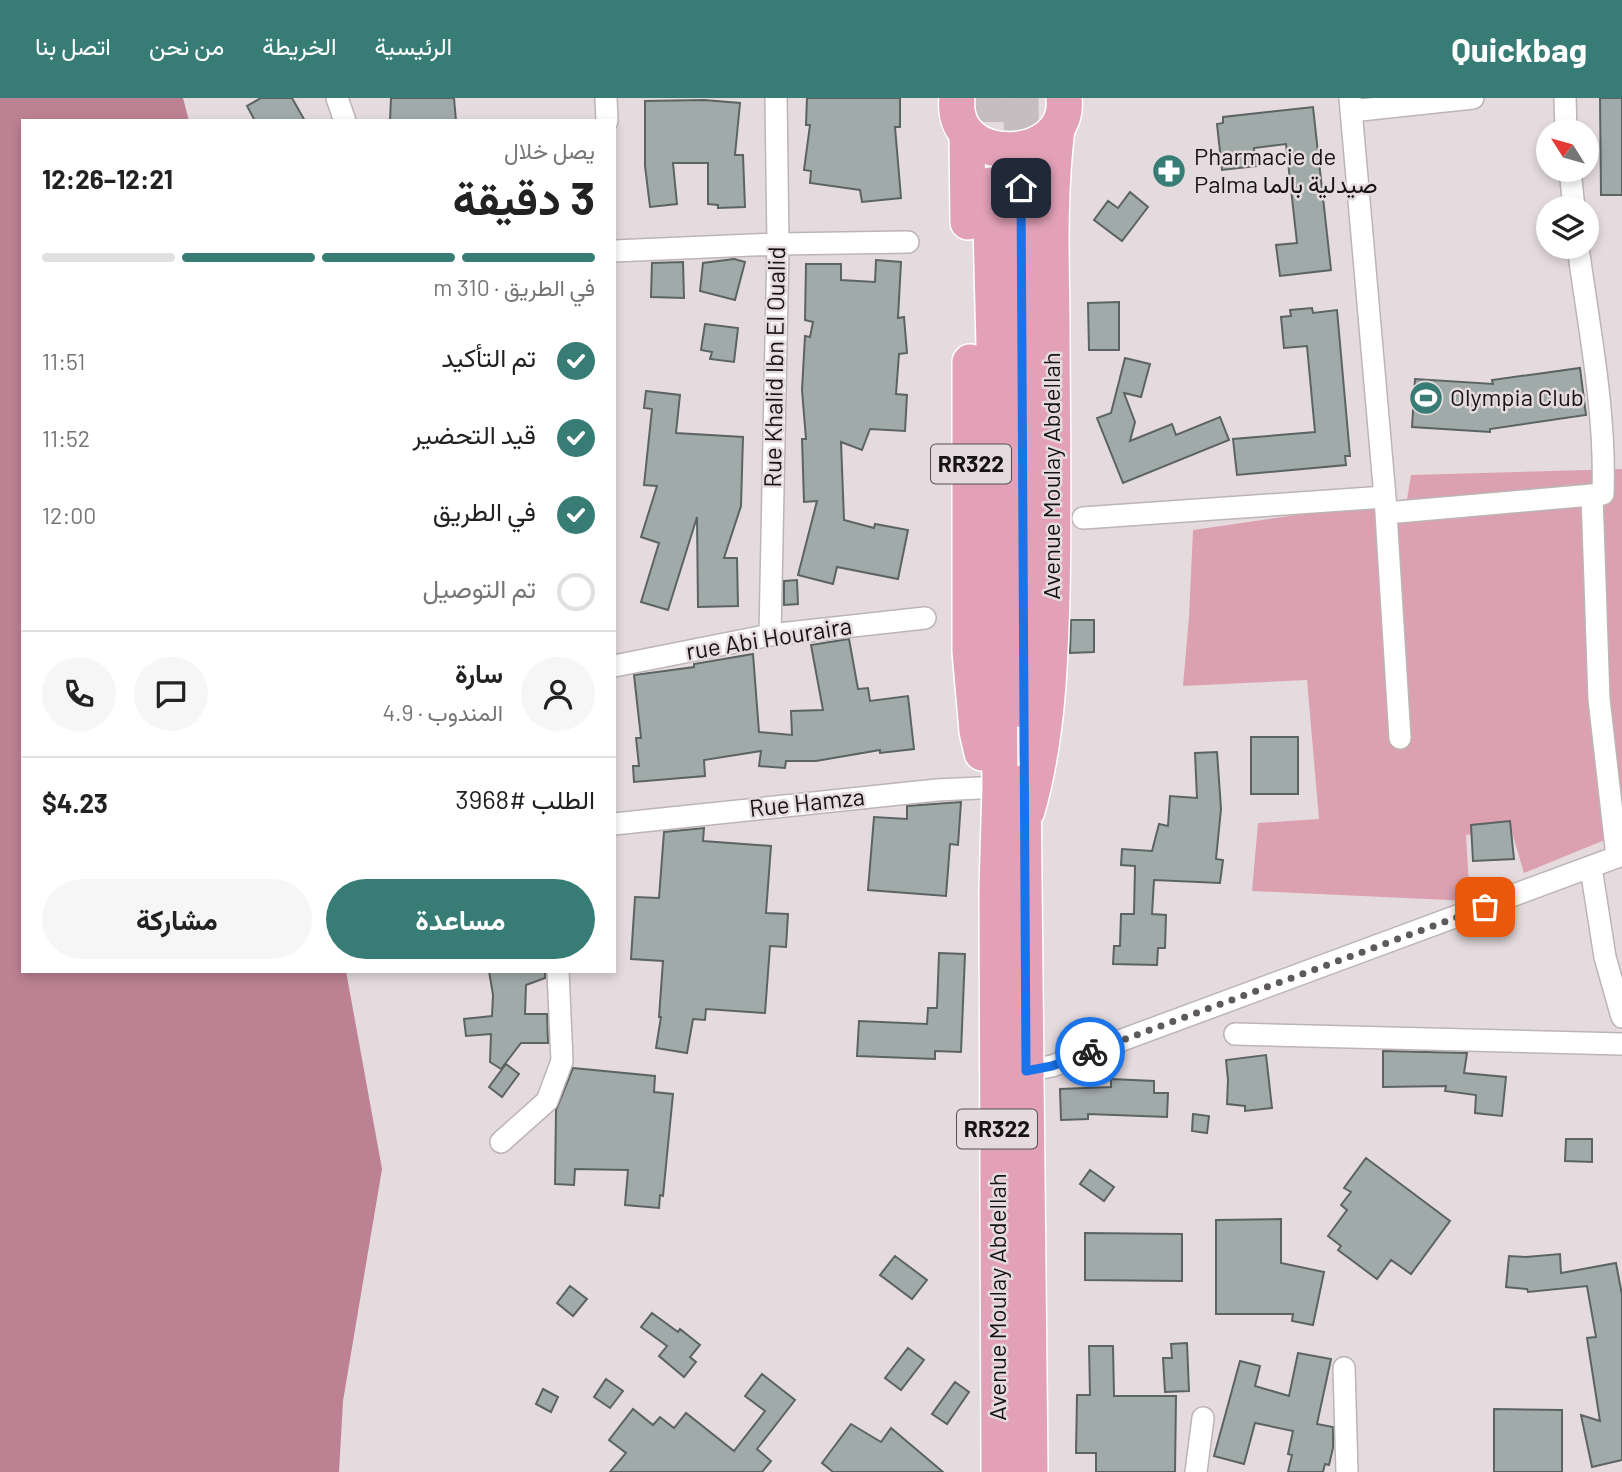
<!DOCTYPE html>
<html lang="ar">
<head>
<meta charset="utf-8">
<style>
	:root { --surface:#fff; --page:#f6f6f6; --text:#222; --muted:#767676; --line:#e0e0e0; --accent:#377d75 }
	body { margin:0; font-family:Barlow,Vazirmatn,sans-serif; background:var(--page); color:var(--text); direction:rtl; height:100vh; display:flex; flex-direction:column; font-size:26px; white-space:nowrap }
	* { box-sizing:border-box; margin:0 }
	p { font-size:23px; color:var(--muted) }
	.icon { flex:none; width:38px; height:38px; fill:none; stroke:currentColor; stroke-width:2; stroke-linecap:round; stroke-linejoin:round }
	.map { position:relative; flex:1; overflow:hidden; direction:ltr }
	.side { position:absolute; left:21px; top:21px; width:595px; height:854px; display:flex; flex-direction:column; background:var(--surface); border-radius:0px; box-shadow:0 4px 10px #0003; direction:rtl }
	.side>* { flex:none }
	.needle { width:46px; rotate:307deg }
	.controls { position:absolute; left:1536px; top:21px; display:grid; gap:14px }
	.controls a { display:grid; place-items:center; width:63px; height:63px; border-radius:50%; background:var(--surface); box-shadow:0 4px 10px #0003; font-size:35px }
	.pin { position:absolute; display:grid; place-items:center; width:60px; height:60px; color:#fff; margin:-30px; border-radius:14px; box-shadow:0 4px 10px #0006 }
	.courier { position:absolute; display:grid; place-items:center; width:70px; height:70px; margin:-35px; border:5px solid #1a73e8; border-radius:50%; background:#fff; color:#222; box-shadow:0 2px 9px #0007 }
	.head em { font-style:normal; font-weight:700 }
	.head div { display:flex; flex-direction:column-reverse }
	.head { display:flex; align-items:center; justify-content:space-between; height:119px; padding:0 21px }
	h1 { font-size:46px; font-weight:700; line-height:52px }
	.bar { display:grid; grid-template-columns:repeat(4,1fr); gap:10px 7px; align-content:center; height:84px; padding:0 21px }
	.bar i { height:9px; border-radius:5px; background:var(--line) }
	.bar .selected { background:var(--accent) }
	.bar p { grid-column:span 4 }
	.line { display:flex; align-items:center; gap:18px; padding:0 21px; border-top:2px solid var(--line) }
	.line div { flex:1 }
	.round { display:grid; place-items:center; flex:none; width:74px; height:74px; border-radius:37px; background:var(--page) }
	ol { padding:0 21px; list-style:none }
	li { display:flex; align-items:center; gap:21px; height:77px }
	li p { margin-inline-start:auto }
	li .icon { padding:7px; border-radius:50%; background:var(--accent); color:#fff; stroke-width:4 }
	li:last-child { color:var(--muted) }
	li i { width:38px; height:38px; border:4px solid var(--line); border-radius:50% }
	.action { display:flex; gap:14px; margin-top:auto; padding:14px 21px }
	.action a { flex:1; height:80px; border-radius:42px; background:var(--accent); color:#fff; font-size:28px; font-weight:700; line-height:80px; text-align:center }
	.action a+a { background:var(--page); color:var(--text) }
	header { display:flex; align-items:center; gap:42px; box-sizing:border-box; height:98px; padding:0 35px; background:var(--accent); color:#fff }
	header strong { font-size:33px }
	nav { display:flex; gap:38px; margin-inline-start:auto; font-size:24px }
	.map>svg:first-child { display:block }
	.green { fill:#dca1b1 }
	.water { fill:#bc8192 }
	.building { fill:#a0aaa8; stroke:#5c6463; stroke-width:2 }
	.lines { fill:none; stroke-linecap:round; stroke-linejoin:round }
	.primary-tunnel { stroke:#c6bdc0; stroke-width:35; stroke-dasharray:35 18; stroke-linecap:butt }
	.minor-casing { stroke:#bdb4b6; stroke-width:24 }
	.primary-casing { stroke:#fff; stroke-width:38 }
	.minor { stroke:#fff; stroke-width:21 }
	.primary { stroke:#e2a1b7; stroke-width:35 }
	.done { stroke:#5e595a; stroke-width:7; stroke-dasharray:0 12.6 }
	.route { stroke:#1a73e8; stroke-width:9 }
	.labels { text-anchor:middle; stroke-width:5; stroke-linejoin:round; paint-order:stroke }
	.shield { fill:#e5dbde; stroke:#544f50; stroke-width:2 }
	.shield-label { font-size:23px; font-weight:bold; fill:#161313 }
	.poi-label { font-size:24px; fill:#161313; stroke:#e5dbde; text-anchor:start }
	.street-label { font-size:24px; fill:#161313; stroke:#e5dbde }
</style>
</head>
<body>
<header>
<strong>Quickbag</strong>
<nav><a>الرئيسية</a><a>الخريطة</a><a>من نحن</a><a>اتصل بنا</a></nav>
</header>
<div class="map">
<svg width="1622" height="1374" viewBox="0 0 1622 1374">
	<rect width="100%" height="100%" fill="#e5dbde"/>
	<path class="green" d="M1622,371V735L1524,775L1511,731L1466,737L1470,803L1252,793L1258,725L1319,721L1307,582L1183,588L1189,519L1193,432L1407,401L1411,377Z"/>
	<path class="water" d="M0,0H183L189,23H23V873H346L382,1071L343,1303L339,1374H0Z"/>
	<path class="building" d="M261,0H292L305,23H255L247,8Z
		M391,0H454L456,23H390Z
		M807,0H900V29H895L901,100L862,104L860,92L810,85L811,73L804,72L810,27H806Z
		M1600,0H1622V97H1601Z
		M704,2L740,5L735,57H743L745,109L718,110V107L708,106V65H673L677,106L650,109L645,68V3Z
		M1313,9L1331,172L1280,178L1276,147L1297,145L1286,46L1254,50L1256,68L1222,72L1217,26L1223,25V19Z
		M1130,94L1148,109L1122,143L1094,122L1108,103L1118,110Z
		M734,161L745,164L735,202L700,193L703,165Z
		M876,162L901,164L898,220L904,219L907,255L899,256L896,296L907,297L905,333L870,331L862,352L841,344L844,422L874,430L875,426L908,432L898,481L837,469L833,486L798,477L817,403L804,404L802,341H806L802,292L805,238L810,239L813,224L805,222L806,166H841V182L875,184Z
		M683,164L684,200L651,199L652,165Z
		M1119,204V252H1089L1088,205Z
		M1312,210L1313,215L1337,212L1350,358H1345L1346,367L1237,377L1233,341L1315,334L1307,248L1284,250L1281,219L1291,218L1290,212Z
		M705,226L738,230L734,264L710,261L712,254L701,252Z
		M1125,260L1150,266L1141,299L1124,295L1135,324L1130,343L1172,326L1176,337L1220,319L1229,342L1123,385L1097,320L1111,315Z
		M1580,270L1586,317L1490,331V334L1412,329L1415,281L1493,286L1492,282Z
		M646,293L680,297L676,335L743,339L741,408L724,460H737L738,508L698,509L697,419L668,512L641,504L659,445L641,439L657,388L644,387L652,311L644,310Z
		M797,482L798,506L784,507V483Z
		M1071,522H1094V554L1070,555Z
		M849,541L858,591L868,590L870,603L908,598L914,651L880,655V652L816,663H786L785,670L759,668L761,653L704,662L705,678L634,684L633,668H639L636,640H641L634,577L694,569V566L753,556L759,634L792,637L791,613L823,612L811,547Z
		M1251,639H1298V696H1251Z
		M1217,654L1221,711L1216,761L1223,762L1220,785L1154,782L1152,816L1166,817L1165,850H1158L1157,867L1113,866L1114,848H1120L1121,816H1134L1135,768L1121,767L1122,751L1152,753L1159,726L1168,728L1170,698L1197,700L1195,655Z
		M961,704L958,747L950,746L946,798L868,792L874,719L907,721V708Z
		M1510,723L1514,761L1473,763L1471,727Z
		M704,730L703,743L771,748L766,815L788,816L786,849L770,848L765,915L706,911L705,922L693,921L687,955L656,950L661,919H659L663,863L631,861L635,799L659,800L664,734Z
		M939,855L965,856L961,954L935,953V961L857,958L859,923L927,926L928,910H937Z
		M489,873H545V880L526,887L525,916H547L548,945H521L501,971L490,964L491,936L466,938L464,921L492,918L493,897Z
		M1383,953L1467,955L1464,975L1506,979L1502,1018L1475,1015L1476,997L1445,993L1446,988L1383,989Z
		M1266,957L1272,1010L1245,1013V1008L1227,1006L1228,982L1226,962Z
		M506,966L519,976L502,999L489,989Z
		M573,970L655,978L654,994L673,996L663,1098L660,1097L659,1110L625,1107L628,1072L575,1071L574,1087L555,1086L556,1012Z
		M1111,981L1154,983V995H1168L1167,1019L1088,1016V1021L1061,1022L1060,991L1111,989Z
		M1193,1016L1209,1018L1207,1035L1192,1033Z
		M1566,1041H1592V1064L1565,1063Z
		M1366,1060L1450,1123L1411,1176L1391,1162L1377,1181L1338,1152L1341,1148L1328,1138L1347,1112L1341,1107L1351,1094L1344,1090Z
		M1090,1072L1114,1089L1104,1103L1080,1086Z
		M1281,1121V1165L1324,1174L1313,1227L1292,1223L1293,1216H1216V1122Z
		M1085,1135L1182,1136V1183L1085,1182Z
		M1560,1156L1561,1175L1616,1165L1622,1197V1362L1592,1369L1581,1317L1600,1323L1587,1240L1596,1239L1587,1188L1528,1194L1527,1191L1506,1189L1509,1158L1526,1159Z
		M895,1158L927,1182L912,1201L880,1177Z
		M570,1188L587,1201L573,1218L557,1205Z
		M652,1215L678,1234L680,1231L700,1247L690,1259L696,1264L684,1279L659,1258L667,1248L641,1229Z
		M1187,1245L1189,1293L1165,1294L1163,1260H1172L1171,1246Z
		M1089,1248H1113L1114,1298H1176L1175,1374H1096V1355H1076L1077,1297H1090Z
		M908,1250L924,1262L901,1292L885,1280Z
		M1298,1255L1331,1261L1317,1326L1333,1329V1350L1329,1367L1325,1366L1323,1374H1288L1292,1357L1288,1356L1293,1333L1255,1325L1244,1366L1214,1358L1240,1263L1260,1268L1255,1288L1289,1298Z
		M762,1276L795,1302L757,1351L771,1363L762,1374H610L626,1355L609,1342L633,1311L653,1327L660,1319L674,1330L686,1315L734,1353L765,1313L745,1298Z
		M606,1281L623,1293L610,1310L594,1299Z
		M955,1284L969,1294L947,1326L932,1316Z
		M543,1291L558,1299L551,1314L536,1306Z
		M1494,1311L1562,1312V1374H1494Z
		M851,1326L881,1344L891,1330L943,1374H833L822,1365Z"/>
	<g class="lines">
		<path class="primary-tunnel" d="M1021,0L1022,90
			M990,77L991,0"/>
		<g class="minor-casing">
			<path id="minor" d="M337,0L345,23
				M606,0L607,23
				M1350,0L1385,399
				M1565,0L1566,33
				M1351,13L1473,0
				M1570,72L1574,110
				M614,153L778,146L908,144
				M1592,397L1599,601L1617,759
				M1386,415L1603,396C1606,313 1589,231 1578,149
				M1083,420L1385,399L1400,640
				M770,537L778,146L776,0
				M614,568L770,537L925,520
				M614,726L937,692L1000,689
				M1591,770L1605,859L1622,919
				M1235,936L1622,946
				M1026,973L1052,968L1622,757
				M501,1044L547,1003L562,963L558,873
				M1344,1270L1347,1374
				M1196,1374L1203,1320"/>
		</g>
		<g class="primary-casing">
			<path id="primary" d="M957,0C949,72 1072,66 1064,0
				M967,37L968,124
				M990,87L998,409L1000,689L997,790L999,1374
				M1022,90L1023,612
				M970,264V553L977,633L982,655
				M1023,685L1030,1374
				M1027,713C1047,643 1050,571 1052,498C1054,406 1052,314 1052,221C1051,157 1049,94 1057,30"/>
		</g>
		<use href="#minor" class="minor"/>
		<use href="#primary" class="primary"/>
	</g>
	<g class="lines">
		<path class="done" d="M1090,954L1485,809"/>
		<path class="route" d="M1021,90L1026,973L1052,968L1090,954"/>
	</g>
	<defs>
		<g id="pharmacy-disc" transform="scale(1.75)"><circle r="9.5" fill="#377d75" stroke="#e5dbde"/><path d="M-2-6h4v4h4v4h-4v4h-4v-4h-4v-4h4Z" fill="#fff"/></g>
		<g id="stadium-disc" transform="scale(1.75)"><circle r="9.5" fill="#377d75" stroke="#e5dbde"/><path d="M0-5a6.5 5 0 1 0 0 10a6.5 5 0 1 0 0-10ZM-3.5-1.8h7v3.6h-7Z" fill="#fff"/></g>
	</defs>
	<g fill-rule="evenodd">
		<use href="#pharmacy-disc" x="1169" y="73"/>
		<use href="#stadium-disc" x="1426" y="300"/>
	</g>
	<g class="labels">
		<g class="shield">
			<rect x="931" y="346.5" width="80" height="39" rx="5"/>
			<rect x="957" y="1011.5" width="80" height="39" rx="5"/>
		</g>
		<g class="shield-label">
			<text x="971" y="374">RR322</text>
			<text x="997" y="1039">RR322</text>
		</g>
		<g class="poi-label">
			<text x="1194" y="67">Pharmacie de<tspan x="1194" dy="28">Palma صيدلية بالما</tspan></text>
			<text x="1450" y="308">Olympia Club</text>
		</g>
		<g class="street-label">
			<text transform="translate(775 269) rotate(-89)" y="8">Rue Khalid Ibn El Oualid</text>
			<text transform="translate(1052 378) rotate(-90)" y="8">Avenue Moulay Abdellah</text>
			<text transform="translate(769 541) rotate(-9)" y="8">rue Abi Houraira</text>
			<text transform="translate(807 705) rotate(-6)" y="8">Rue Hamza</text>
			<text transform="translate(998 1199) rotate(-90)" y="8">Avenue Moulay Abdellah</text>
		</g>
	</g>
</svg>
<div class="controls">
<a><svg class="needle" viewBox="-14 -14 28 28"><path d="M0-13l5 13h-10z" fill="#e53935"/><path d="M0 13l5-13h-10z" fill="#767676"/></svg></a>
<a><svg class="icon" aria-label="layers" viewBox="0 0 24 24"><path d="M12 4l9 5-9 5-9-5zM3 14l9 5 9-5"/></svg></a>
</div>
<div class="pin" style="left:1485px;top:809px;background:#ea580c"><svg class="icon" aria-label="bag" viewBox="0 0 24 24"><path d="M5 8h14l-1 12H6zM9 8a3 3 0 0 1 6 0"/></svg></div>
<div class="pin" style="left:1021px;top:90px;background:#1f2937"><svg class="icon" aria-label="home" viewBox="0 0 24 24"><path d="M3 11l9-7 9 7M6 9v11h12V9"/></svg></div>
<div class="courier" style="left:1090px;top:954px"><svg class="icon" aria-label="bike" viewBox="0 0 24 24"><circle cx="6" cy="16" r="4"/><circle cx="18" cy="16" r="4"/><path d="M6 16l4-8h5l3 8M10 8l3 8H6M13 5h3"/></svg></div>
<section class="side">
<div class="head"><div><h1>3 دقيقة</h1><p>يصل خلال</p></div><em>12:21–12:26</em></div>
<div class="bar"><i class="selected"></i><i class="selected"></i><i class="selected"></i><i></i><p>في الطريق · 310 m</p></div>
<ol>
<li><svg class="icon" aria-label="check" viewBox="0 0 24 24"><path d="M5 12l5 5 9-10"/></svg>تم التأكيد<p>11:51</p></li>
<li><svg class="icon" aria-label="check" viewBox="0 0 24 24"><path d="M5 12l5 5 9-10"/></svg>قيد التحضير<p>11:52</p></li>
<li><svg class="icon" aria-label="check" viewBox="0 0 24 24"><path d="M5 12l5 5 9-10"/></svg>في الطريق<p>12:00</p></li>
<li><i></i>تم التوصيل</li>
</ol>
<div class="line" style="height:126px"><a class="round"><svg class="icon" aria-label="person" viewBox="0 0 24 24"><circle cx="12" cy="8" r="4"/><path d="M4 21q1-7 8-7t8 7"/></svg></a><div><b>سارة</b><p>المندوب · 4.9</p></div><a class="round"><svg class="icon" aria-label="chat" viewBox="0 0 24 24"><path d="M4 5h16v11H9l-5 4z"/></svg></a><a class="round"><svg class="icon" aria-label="phone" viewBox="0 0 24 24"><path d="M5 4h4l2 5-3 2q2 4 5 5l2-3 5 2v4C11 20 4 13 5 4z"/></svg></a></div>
<div class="line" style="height:91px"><div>الطلب #3968</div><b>$4.23</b></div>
<div class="action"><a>مساعدة</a><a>مشاركة</a></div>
</section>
</div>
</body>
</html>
